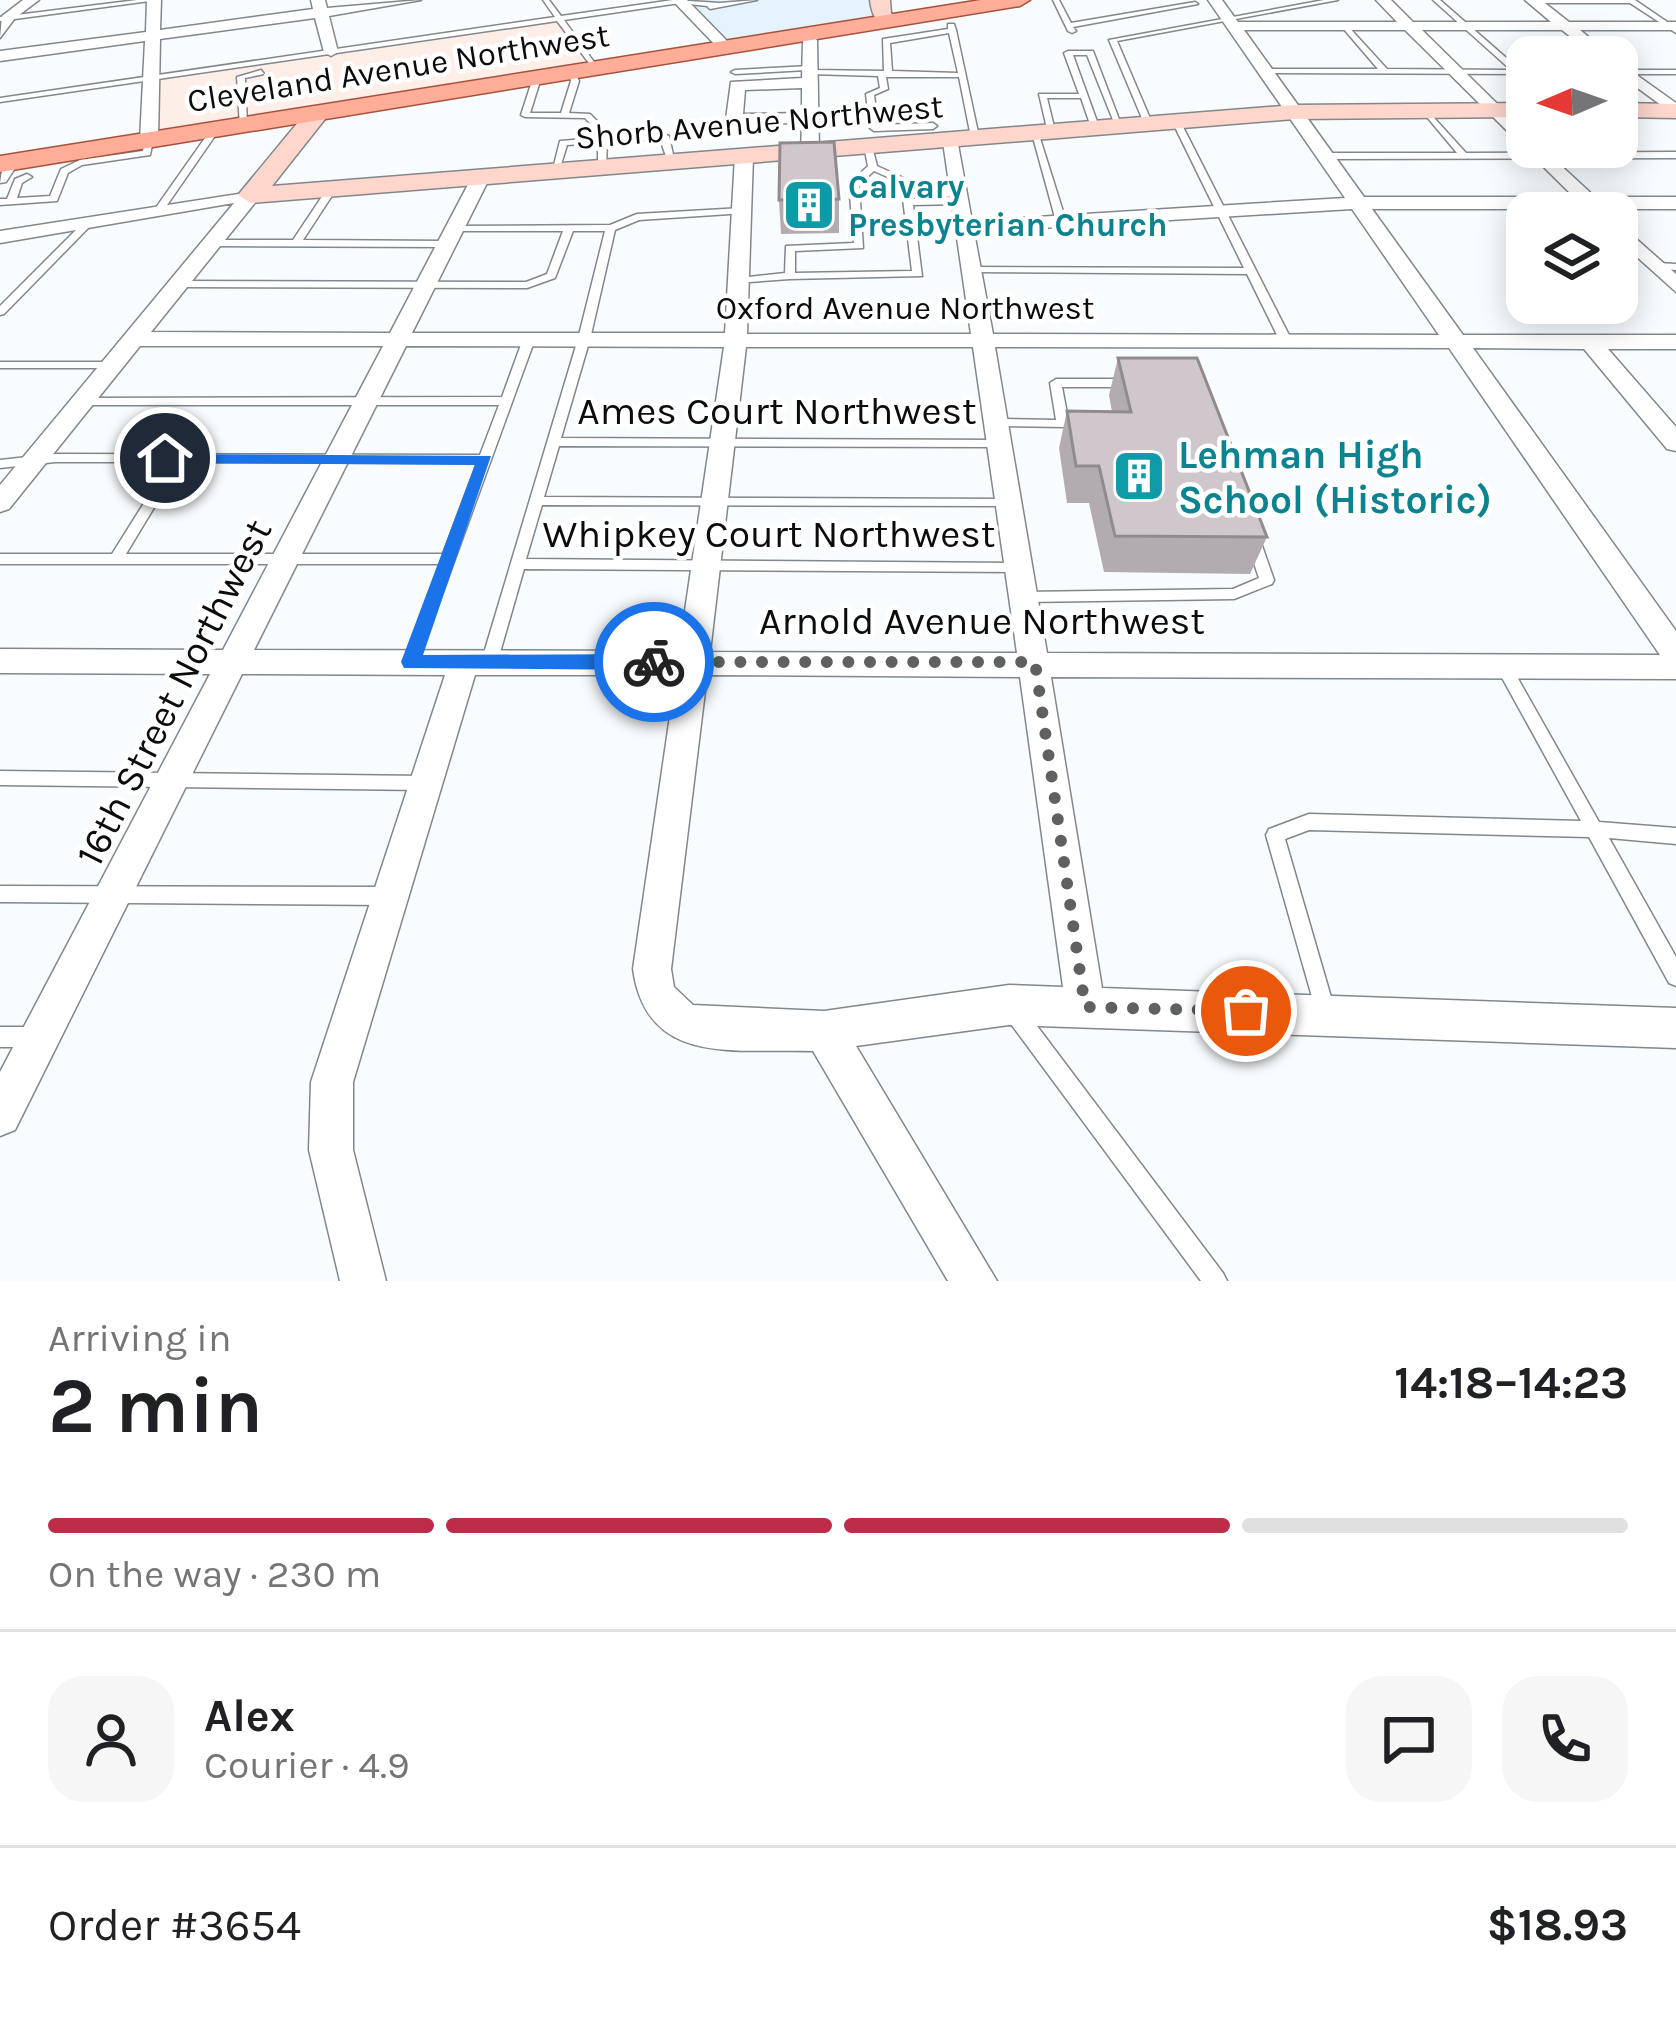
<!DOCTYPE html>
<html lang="en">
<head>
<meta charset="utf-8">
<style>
	:root { --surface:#fff; --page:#f6f6f6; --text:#202124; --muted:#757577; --line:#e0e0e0; --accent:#bd2c48 }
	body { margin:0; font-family:Karla,sans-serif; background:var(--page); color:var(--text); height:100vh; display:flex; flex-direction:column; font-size:45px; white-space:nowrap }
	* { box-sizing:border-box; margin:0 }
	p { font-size:39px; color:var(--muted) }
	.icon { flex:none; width:66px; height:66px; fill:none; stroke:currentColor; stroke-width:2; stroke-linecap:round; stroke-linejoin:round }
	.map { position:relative; height:1281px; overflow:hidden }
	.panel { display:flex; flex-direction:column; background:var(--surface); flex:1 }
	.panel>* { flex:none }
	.needle { width:78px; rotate:268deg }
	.fabs { position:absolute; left:1506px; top:36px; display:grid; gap:24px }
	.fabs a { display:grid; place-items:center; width:132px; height:132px; border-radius:24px; background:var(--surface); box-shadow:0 6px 30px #0003; font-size:60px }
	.pin { position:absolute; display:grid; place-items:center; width:102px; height:102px; color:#fff; margin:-51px; border:6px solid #fff; border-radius:50%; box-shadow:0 3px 12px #0007 }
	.courier { position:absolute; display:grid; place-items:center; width:120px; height:120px; margin:-60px; border:9px solid #1a73e8; border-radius:50%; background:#fff; color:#222; box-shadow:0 3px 15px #0007 }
	.headline em { font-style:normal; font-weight:700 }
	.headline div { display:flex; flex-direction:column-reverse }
	.headline { display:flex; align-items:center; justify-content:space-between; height:204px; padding:0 48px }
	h1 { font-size:78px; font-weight:700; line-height:90px }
	.bar { display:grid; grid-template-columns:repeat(4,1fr); gap:18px 12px; align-content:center; height:144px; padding:0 48px }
	.bar i { height:15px; border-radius:9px; background:var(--line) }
	.bar .selected { background:var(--accent) }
	.bar p { grid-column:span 4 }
	.line { display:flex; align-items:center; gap:30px; padding:0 48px; border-top:3px solid var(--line) }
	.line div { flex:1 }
	.round { display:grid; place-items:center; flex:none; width:126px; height:126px; border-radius:36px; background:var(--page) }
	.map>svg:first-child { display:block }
	.commercial { fill:#fdeee8 }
	.built { fill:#e5f3fd }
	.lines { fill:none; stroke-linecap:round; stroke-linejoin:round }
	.lane-casing { stroke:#81878c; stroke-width:3 }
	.street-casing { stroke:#81878c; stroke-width:3 }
	.secondary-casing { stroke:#81878c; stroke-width:3 }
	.primary-casing { stroke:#a7513c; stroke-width:3 }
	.lane { fill:#fff; fill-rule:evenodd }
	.street { fill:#fff; fill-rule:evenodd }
	.secondary { fill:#fed6cc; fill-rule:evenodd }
	.primary { fill:#fdad98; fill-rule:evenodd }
	.wall { fill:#b2abaf }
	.building { fill:#cfc7cb; stroke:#918b8e; stroke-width:3 }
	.route { fill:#1a73e8 }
	.done { stroke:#5e6062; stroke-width:12; stroke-dasharray:0 21.6 }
	.labels { text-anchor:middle; stroke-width:9; stroke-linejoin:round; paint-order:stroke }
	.far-street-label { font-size:33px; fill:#0a0c0e; stroke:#fff }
	.far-culture-label { font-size:33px; font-weight:bold; fill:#0d838f; stroke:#fff; text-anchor:start }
	.street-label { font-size:39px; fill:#0a0c0e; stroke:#fff }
	.culture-label { font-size:39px; font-weight:bold; fill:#0d838f; stroke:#fff; text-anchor:start }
</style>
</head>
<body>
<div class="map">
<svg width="1676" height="1281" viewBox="0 0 1676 1281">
	<rect width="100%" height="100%" fill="#f9fcfe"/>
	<path class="commercial" d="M556,21L586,66L157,134L159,79Z"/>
	<path class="built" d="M679,0H880L890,21L726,48Z"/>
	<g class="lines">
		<g class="lane-casing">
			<path id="lane" d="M137,0H157L0,21V17Z
				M543,0H549L561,16L673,0L720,3L757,0L710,9L707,6L680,3L564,20L599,69L595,71L557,21L0,102V98L555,17Z
				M1053,0H1059L1071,23L1195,2L1198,4L1073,27L1076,31L1072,33L1068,31Z
				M1324,0H1338L1117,41L1152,123L1148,126L1144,123L1109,40Z
				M1433,0H1440L1520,70H1527V74L1265,73L1261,71L1265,69H1378L1342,27L1345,23L1387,69L1511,70Z
				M1530,0H1635L1676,28V33L1630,3H1533Z
				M948,24H954L956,30L979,137L975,140L971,137L959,77H886L888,89L874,95L878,125L933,123L937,126L933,129L874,131L870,128L866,94L880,88L878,76L810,74L807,70L735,74L731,72L735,70L810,66L814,68L812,70L884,71L883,39L948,29ZM949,33L958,73L892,71L890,43Z
				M1068,51H1093L1122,127L1115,125L1087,55H1073L1099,127L1095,130L1091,127L1081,98H1047L1055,131L1048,133L1039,94H1079L1064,53Z
				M261,70L264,74L245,78L247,125L240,127L237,77Z
				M1617,70H1676V74H1617Z
				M568,71H574L579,81L569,113L590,114L606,130L607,137L661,133L669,136L675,164L668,162L660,139L607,142L606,167L602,170L598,167V143L567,145L559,171L552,173L560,141L599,138V133L585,118L525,117L521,115L533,78L537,76L541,78L530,113H561L571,81Z
				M1426,109L1466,153L1676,152V158L1324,159L1320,156L1324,153H1457L1422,111Z
				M1176,118L1180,121L1292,341L1290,343H1282L1280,341L1247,274L968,272V268L972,267L1244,268L1172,121Z
				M212,128L219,130L163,211H157L155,209Z
				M1031,130L1038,132L1066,221L1064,223L1056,221Z
				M149,137L153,140L150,155L82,165L68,173L57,201L0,205V199H7L15,179L27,174L32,177L22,183L17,198L50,196L61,169L80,160L143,151L145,140Z
				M868,143L872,146L877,166L908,180L912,199L959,198L964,201L959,204L913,205L922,276L790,279L735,283V279L739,278L785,273L786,246L854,243L849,184L868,166L864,146ZM874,171L901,183L912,271L795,273V251L863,248L859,185Z
				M329,186L337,188L303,240L447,241L452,244L447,247L211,246L206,243L211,240H293Z
				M742,208L745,209V213L639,220L615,230L590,339L561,438L1001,440L1005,441V447L559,446L544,497L1010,499L1015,500L1017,503L1015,506L542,505L526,559L1020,563L1027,568L1025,572L524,569L497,663L494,667H484L481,663L578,339L605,231H573L555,278L527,288L178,287L173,284L178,281L526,282L547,274L563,231H455L452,230V226L610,225L637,214Z
				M87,219L95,221L4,314L0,315V306Z
				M1657,263L1676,264V270L1653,268V264Z
				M529,336L535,339L416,666H406L403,662L440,564H0V554H112L166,468L162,462H55L0,468V460L55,454L480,455L499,405H83L79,404V398L502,397L523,339ZM175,462L477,463L443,554H126L178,468Z
				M0,362H113L119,365L113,368H0Z
				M1056,379H1127L1133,383L1127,387H1062L1069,424L1067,427L993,426V420L997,419L1056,420L1050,383Z
				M1252,532L1259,537L1274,580L1272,584L1234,599L1025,602L1018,597L1025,592L1233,589L1259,578L1245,537Z
				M1503,659L1508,661L1599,822L1676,828V844L1609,838L1676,957V986L1669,983L1589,837L1309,830L1285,839L1335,1011L1332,1018L1325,1021L1318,1018L1266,835L1269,829L1309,814L1581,821L1495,665L1498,661Z
				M0,771L424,776L430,778L432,783L430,788L424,790L0,785Z
				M0,886L389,887L395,890L398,896L395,902L389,905L0,902Z
				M1015,1003L1022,1006L1223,1273L1227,1281H1201L1008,1020L1005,1013L1008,1006Z
				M0,1027H37L44,1030L47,1037L44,1044L37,1047H0Z"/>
		</g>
		<g class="street-casing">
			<path id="street" d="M23,0H39L15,18L0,38L2,16Z
				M147,0H161L160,30L313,9L311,0H325L327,8L421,0L329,16L338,52L331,56L324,52L315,18L160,39L158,140L149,145L140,140L145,41L0,61V51L146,32Z
				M672,0H687L731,45V51H721Z
				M1208,0H1222L1238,22H1397L1376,0H1391L1413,22H1551L1525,0H1541L1569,22H1676V30H1580L1613,57H1596L1562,30H1422L1527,133V147H1541L1595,197H1676V209H1606L1604,213L1586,209H1372L1463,335H1676V349H1608L1676,427V451L1667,449L1584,349L1473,348L1676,631V679L1051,677L1102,988L1676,1008V1048L1009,1025L856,1046L997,1281H948L813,1051C735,1048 647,1068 633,969L676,675H475L353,1082V1150L386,1281H340L309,1150L311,1082L445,675L242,674L15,1130L0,1136V1072L210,674L0,673V649L223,650L383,346H140L9,509L0,512V485L234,203L0,243V231L258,191V199L151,332L390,333L472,177L481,172L490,177L412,333H725L735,156L744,151L753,156L747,334H971L942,135L957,139L972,221L1345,198ZM1244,30H1405L1574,197H1364ZM1352,209L1439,335L993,334L974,232ZM406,346L724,347L679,651L254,650ZM746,347H973L1017,653L710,652ZM995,347L1449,348L1660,655L1047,653ZM707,675L1020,677L1063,987L1009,985L824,1011L693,1005L674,987L671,969Z
				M805,31L817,40L819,151L810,156L801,151L802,123L734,124L726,119L731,82L802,78L803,41L798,35ZM802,88V113L743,114L745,90Z
				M1617,61L1676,103V116L1617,73Z
				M4,158L19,162L6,182L0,183Z
				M1617,222L1676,274V292L1617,239Z"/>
		</g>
		<g class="secondary-casing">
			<path id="secondary" d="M870,0H890L891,13L900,21L897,25C878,30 872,16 870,0Z
				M1527,103V117L1294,119L251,203L238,195L309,109L317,107L329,114L272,186L1294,105Z
				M1617,103L1676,104V118L1617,117Z"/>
		</g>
		<g class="primary-casing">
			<path id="primary" d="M981,0H1030L1020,6L0,172V156Z"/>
		</g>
		<use href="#lane" class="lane"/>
		<use href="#street" class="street"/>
		<use href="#secondary" class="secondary"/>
		<use href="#primary" class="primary"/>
	</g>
	<path class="wall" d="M839,199V233L781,234L779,200Z
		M1118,358L1267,537L1250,574L1104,572L1089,503H1067L1059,448L1067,411L1112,412L1109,395Z"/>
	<path class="building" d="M834,142L839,199L779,200L780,143Z
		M1118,358H1197L1267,537L1115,536L1099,466H1076L1067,411L1131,412Z"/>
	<path class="route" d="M159,454L491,456L423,655L654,654L664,662L654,670L404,668L401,662L475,465L165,463L159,462Z"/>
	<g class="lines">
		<path class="done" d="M654,662H1035L1085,1007L1246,1011"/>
	</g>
	<defs>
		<g id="building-square" transform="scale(2.7)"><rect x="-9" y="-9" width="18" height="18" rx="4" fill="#0f9aa8" stroke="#fff"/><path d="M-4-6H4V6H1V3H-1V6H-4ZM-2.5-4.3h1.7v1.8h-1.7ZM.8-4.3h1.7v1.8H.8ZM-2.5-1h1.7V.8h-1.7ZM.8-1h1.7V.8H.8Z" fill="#fff"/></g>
	</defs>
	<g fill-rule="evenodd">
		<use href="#building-square" x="809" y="205"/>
		<use href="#building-square" x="1139" y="476"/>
	</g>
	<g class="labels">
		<g class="far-street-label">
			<text transform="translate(398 67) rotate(-9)" y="12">Cleveland Avenue Northwest</text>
			<text transform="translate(759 121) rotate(-5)" y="12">Shorb Avenue Northwest</text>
			<text x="905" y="319">Oxford Avenue Northwest</text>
		</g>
		<g class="far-culture-label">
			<text x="848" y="198">Calvary<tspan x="848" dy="38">Presbyterian Church</tspan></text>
		</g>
		<g class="street-label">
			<text x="777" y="424">Ames Court Northwest</text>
			<text x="769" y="547">Whipkey Court Northwest</text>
			<text x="982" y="634">Arnold Avenue Northwest</text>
			<text transform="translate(173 692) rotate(-63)" y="14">16th Street Northwest</text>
		</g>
		<g class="culture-label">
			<text x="1178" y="468">Lehman High<tspan x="1178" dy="45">School (Historic)</tspan></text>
		</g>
	</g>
</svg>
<div class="fabs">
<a><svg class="needle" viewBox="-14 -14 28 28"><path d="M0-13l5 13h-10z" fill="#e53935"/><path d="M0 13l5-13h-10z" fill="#757577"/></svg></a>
<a><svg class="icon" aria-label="layers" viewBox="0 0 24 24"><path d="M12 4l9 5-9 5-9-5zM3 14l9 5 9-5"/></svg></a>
</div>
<div class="pin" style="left:1246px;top:1011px;background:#ea580c"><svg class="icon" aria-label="bag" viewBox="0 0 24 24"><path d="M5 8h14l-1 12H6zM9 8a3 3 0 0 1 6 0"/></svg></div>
<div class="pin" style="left:165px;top:458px;background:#1f2937"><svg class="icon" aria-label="home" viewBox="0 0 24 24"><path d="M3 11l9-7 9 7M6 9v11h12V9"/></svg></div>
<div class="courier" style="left:654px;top:662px"><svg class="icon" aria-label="bike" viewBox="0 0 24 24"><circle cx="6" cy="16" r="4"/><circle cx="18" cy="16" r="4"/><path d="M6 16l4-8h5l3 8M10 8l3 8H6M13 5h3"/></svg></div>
</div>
<section class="panel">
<div class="headline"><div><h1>2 min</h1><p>Arriving in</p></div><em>14:18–14:23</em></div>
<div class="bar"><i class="selected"></i><i class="selected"></i><i class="selected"></i><i></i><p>On the way · 230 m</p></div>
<div class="line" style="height:216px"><a class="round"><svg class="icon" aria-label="person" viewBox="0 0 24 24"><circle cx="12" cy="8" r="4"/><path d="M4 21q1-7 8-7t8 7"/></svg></a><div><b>Alex</b><p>Courier · 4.9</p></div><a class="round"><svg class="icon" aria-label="chat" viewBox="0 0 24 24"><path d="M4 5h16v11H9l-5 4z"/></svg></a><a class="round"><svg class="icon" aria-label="phone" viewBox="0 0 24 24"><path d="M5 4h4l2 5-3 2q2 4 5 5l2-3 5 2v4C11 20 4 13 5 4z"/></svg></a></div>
<div class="line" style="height:156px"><div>Order #3654</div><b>$18.93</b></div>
</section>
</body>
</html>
